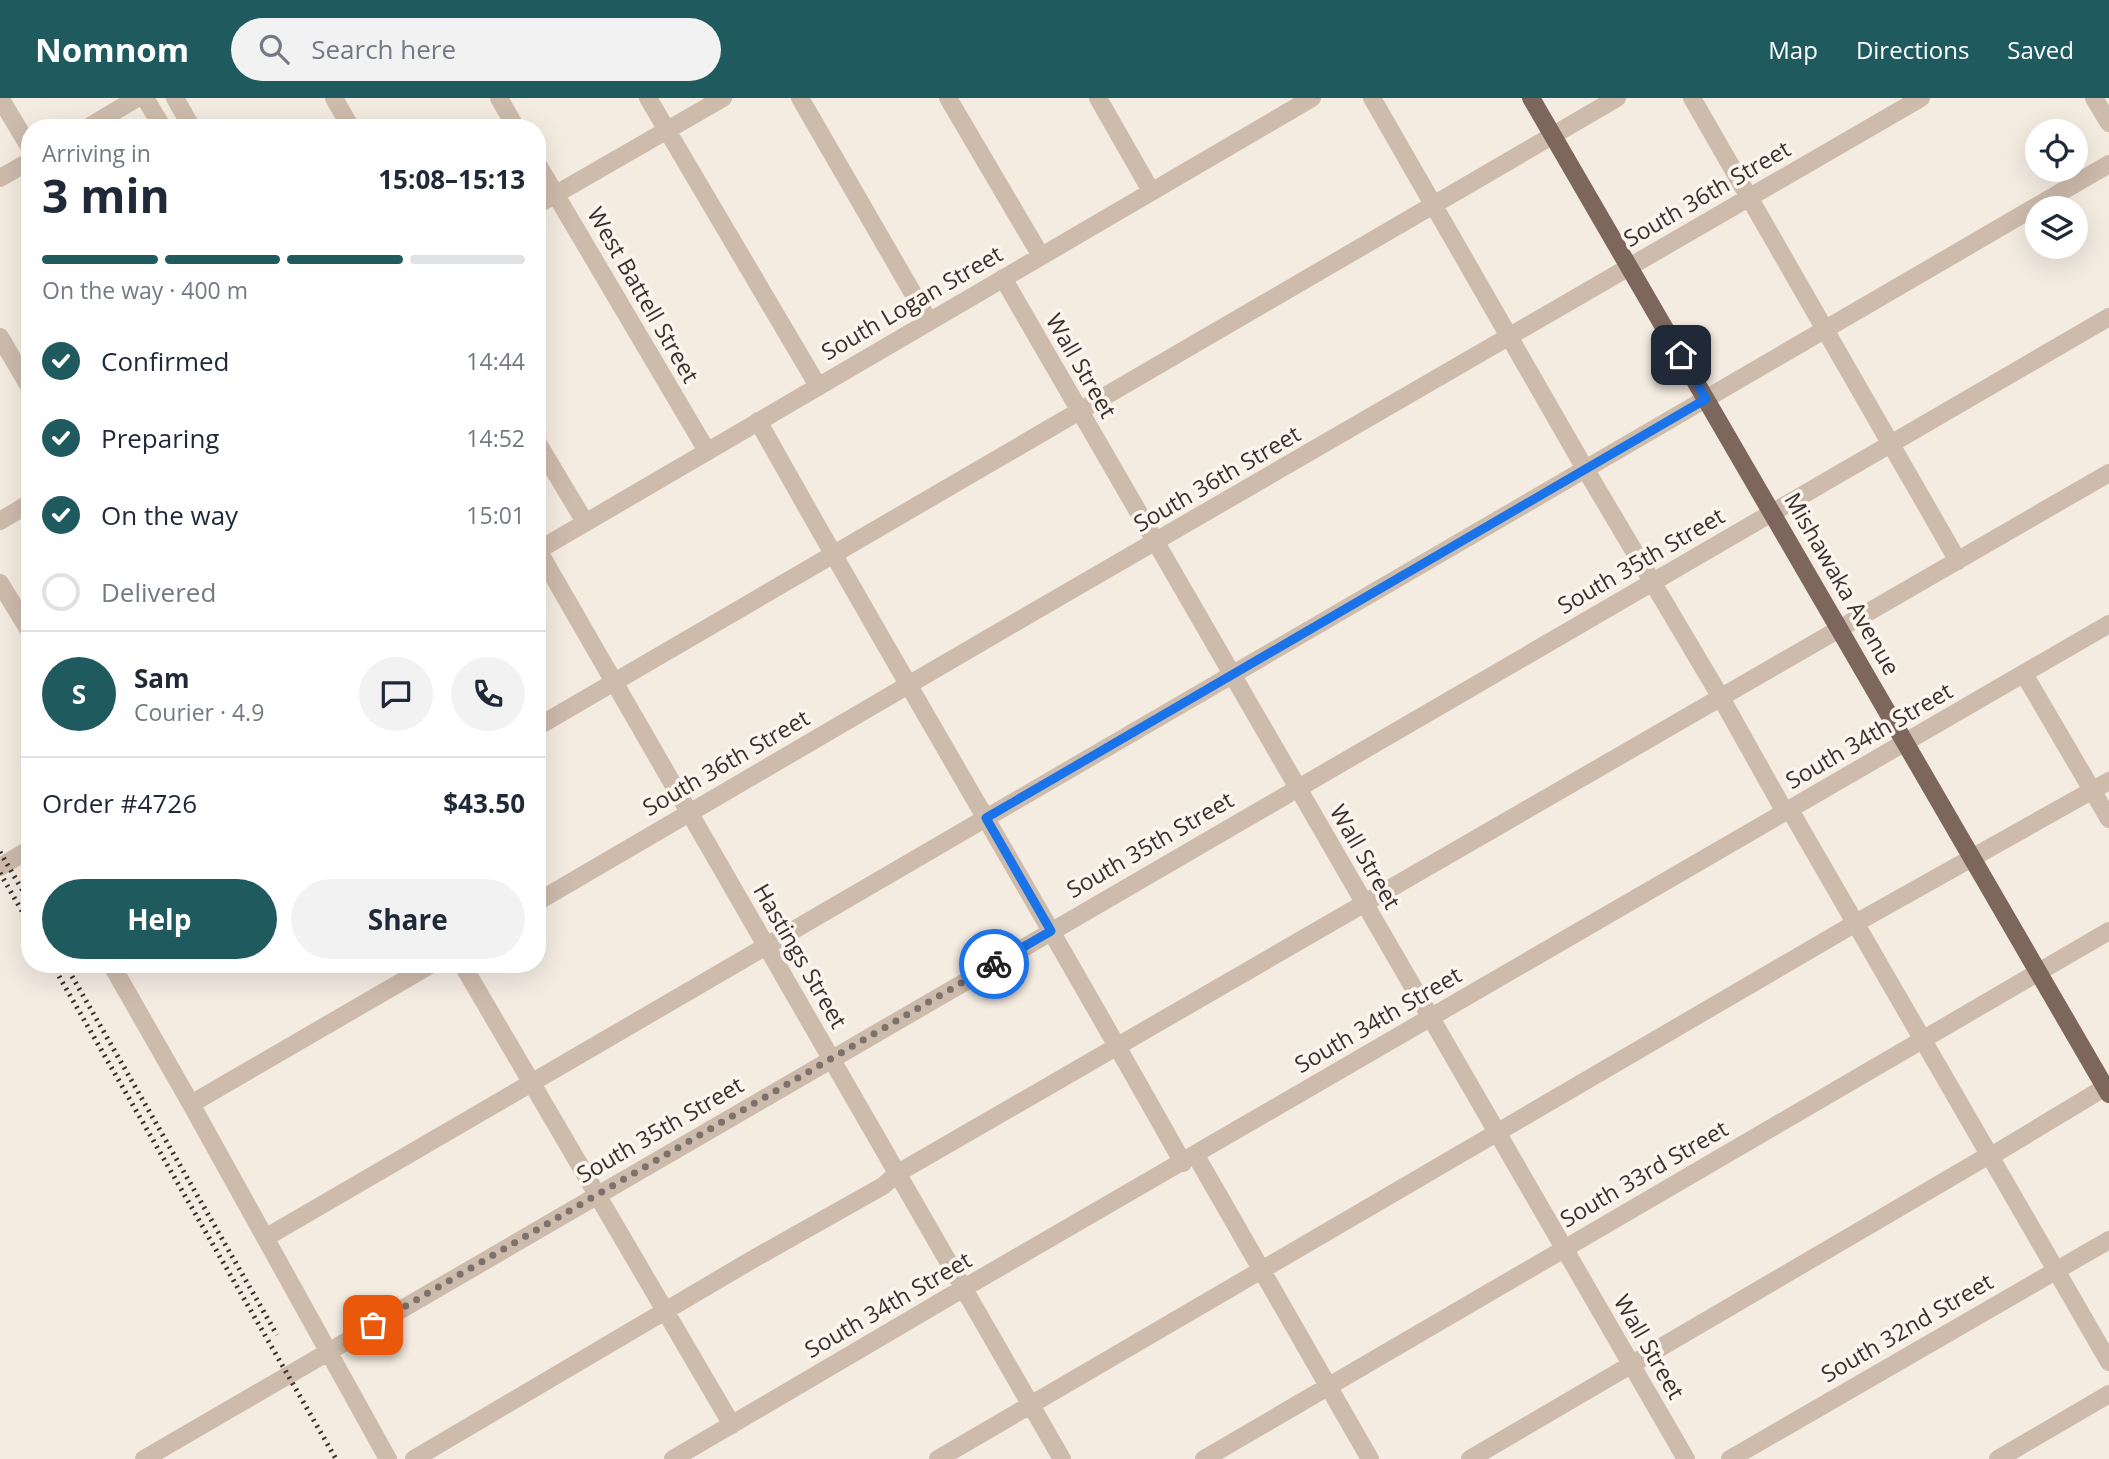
<!DOCTYPE html>
<html lang="en">
<head>
<meta charset="utf-8">
<style>
	:root { --surface:#fff; --page:#f2f2f3; --text:#1f2937; --muted:#747a83; --line:#e0e1e3; --accent:#1f5a5e }
	body { margin:0; font-family:"Open Sans",sans-serif; background:var(--page); color:var(--text); height:100vh; display:flex; flex-direction:column; font-size:26px; white-space:nowrap }
	* { box-sizing:border-box; margin:0 }
	p { font-size:23px; color:var(--muted) }
	.icon { flex:none; width:38px; height:38px; fill:none; stroke:currentColor; stroke-width:2; stroke-linecap:round; stroke-linejoin:round }
	.map { position:relative; flex:1; overflow:hidden }
	.drawer { position:absolute; left:21px; top:21px; width:525px; height:854px; display:flex; flex-direction:column; background:var(--surface); border-radius:28px; box-shadow:0 7px 28px #0002 }
	.drawer>* { flex:none }
	.controls { position:absolute; left:2025px; top:21px; display:grid; gap:14px }
	.controls a { display:grid; place-items:center; width:63px; height:63px; border-radius:50%; background:var(--surface); box-shadow:0 7px 28px #0002; font-size:35px }
	.pin { position:absolute; display:grid; place-items:center; width:60px; height:60px; color:#fff; margin:-30px; border-radius:14px; box-shadow:0 4px 10px #0006 }
	.courier { position:absolute; display:grid; place-items:center; width:70px; height:70px; margin:-35px; border:5px solid #1a73e8; border-radius:50%; background:#fff; color:#222; box-shadow:0 2px 9px #0007 }
	.headline em { font-style:normal; font-weight:700 }
	.headline div { display:flex; flex-direction:column-reverse }
	.headline { display:flex; align-items:center; justify-content:space-between; height:119px; padding:0 21px }
	h1 { font-size:46px; font-weight:700; line-height:52px }
	.bar { display:grid; grid-template-columns:repeat(4,1fr); gap:10px 7px; align-content:center; height:84px; padding:0 21px }
	.bar i { height:9px; border-radius:5px; background:var(--line) }
	.bar .on { background:var(--accent) }
	.bar p { grid-column:span 4 }
	.line { display:flex; align-items:center; gap:18px; padding:0 21px; border-top:2px solid var(--line) }
	.line div { flex:1 }
	.round { display:grid; place-items:center; flex:none; width:74px; height:74px; border-radius:37px; background:var(--page) }
	ol { padding:0 21px; list-style:none }
	li { display:flex; align-items:center; gap:21px; height:77px }
	li p { margin-inline-start:auto }
	li .icon { padding:7px; border-radius:50%; background:var(--accent); color:#fff; stroke-width:4 }
	li:last-child { color:var(--muted) }
	li i { width:38px; height:38px; border:4px solid var(--line); border-radius:50% }
	.action { display:flex; gap:14px; margin-top:auto; padding:14px 21px }
	.action a { flex:1; height:80px; border-radius:42px; background:var(--accent); color:#fff; font-size:28px; font-weight:700; line-height:80px; text-align:center }
	.action a+a { background:var(--page); color:var(--text) }
	header { display:flex; align-items:center; gap:42px; box-sizing:border-box; height:98px; padding:0 35px; background:var(--accent); color:#fff }
	header strong { font-size:33px }
	nav { display:flex; gap:38px; margin-inline-start:auto; font-size:24px }
	.search { width:490px; height:63px; background:var(--page); display:flex; align-items:center; gap:18px; box-sizing:border-box; padding:0 24px; border-radius:38px; color:var(--muted); font-size:26px }
	.map>svg:first-child { display:block }
	.lines { fill:none; stroke-linecap:round; stroke-linejoin:round }
	.minor { stroke:#cdbbac; stroke-width:18 }
	.major { stroke:#7d675c; stroke-width:18 }
	.rail { stroke:#3b302b; stroke-width:5; stroke-dasharray:2 5; stroke-linecap:butt }
	.done { stroke:#7c716b; stroke-width:7; stroke-dasharray:0 12.6 }
	.route { stroke:#1a73e8; stroke-width:9 }
	.labels { text-anchor:middle; stroke-width:7; stroke-linejoin:round; paint-order:stroke }
	.street-label { font-size:23px; fill:#3b302b; stroke:#fbf5ee }
</style>
</head>
<body>
<header>
<strong>Nomnom</strong>
<div class="search"><svg class="icon" aria-label="search" viewBox="0 0 24 24"><circle cx="10" cy="10" r="6"/><path d="M15 15l6 6"/></svg>Search here</div>
<nav><a>Map</a><a>Directions</a><a>Saved</a></nav>
</header>
<div class="map">
<svg width="2109" height="1361" viewBox="0 0 2109 1361">
	<rect width="100%" height="100%" fill="#f4ebe1"/>
	<g class="lines">
		<path class="minor" d="M0,0L30,50
			M145,0L163,30
			M175,0L192,30
			M334,0L351,30
			M499,0L516,30
			M648,0L818,288
			M800,0L929,223
			M948,0L1041,158
			M1098,0L1151,93
			M1372,0L1580,362L1720,598L1785,714
			M1692,0L1958,463
			M2094,0L2109,25
			M87,30L137,0
			M537,65L707,353
			M0,80L30,63
			M537,107L723,0
			M1003,180L1686,1361
			M0,239L30,290
			M758,323C897,572 1044,816 1183,1065
			M537,344L585,424
			M0,423L30,405
			M538,452L1062,1361
			M537,453L1312,0
			M0,485L30,534
			M2024,576L2109,721
			M537,629L1617,0
			M1790,712L2109,1264
			M0,769L30,751
			M537,804L1035,513L1921,0
			M111,866L191,1006L388,1361
			M462,866L732,1327
			M191,1006L432,866
			M1195,1056L1370,1361
			M265,1140L2109,66
			M144,1361L2109,219
			M414,1361L755,1160L883,1088L898,1075L2109,375
			M673,1361L964,1190L2109,526
			M938,1361L1854,826L2109,683
			M1204,1361L2109,833
			M1470,1361L1984,1060L1996,1055L2109,987
			M1730,1361L2109,1142
			M1998,1361L2109,1296"/>
		<path class="major" d="M1531,0L2109,996"/>
		<path class="rail" d="M0,754L30,805
			M0,775L30,827
			M52,866L336,1361
			M65,866L277,1237"/>
	</g>
	<g class="lines">
		<path class="done" d="M373,1227L994,866"/>
		<path class="route" d="M994,866L1051,833L986,720L1706,301L1681,257"/>
	</g>
	<g class="labels">
		<g class="street-label">
			<text transform="translate(1707 96) rotate(-30)" y="8">South 36th Street</text>
			<text transform="translate(643 197) rotate(60)" y="8">West Battell Street</text>
			<text transform="translate(912 205) rotate(-30)" y="8">South Logan Street</text>
			<text transform="translate(1081 268) rotate(60)" y="8">Wall Street</text>
			<text transform="translate(1217 381) rotate(-30)" y="8">South 36th Street</text>
			<text transform="translate(1641 463) rotate(-30)" y="8">South 35th Street</text>
			<text transform="translate(1842 486) rotate(60)" y="8">Mishawaka Avenue</text>
			<text transform="translate(1869 638) rotate(-30)" y="8">South 34th Street</text>
			<text transform="translate(726 665) rotate(-30)" y="8">South 36th Street</text>
			<text transform="translate(1150 747) rotate(-30)" y="8">South 35th Street</text>
			<text transform="translate(1365 759) rotate(60)" y="8">Wall Street</text>
			<text transform="translate(800 858) rotate(60)" y="8">Hastings Street</text>
			<text transform="translate(1378 922) rotate(-30)" y="8">South 34th Street</text>
			<text transform="translate(660 1032) rotate(-30)" y="8">South 35th Street</text>
			<text transform="translate(1644 1076) rotate(-30)" y="8">South 33rd Street</text>
			<text transform="translate(888 1207) rotate(-30)" y="8">South 34th Street</text>
			<text transform="translate(1907 1230) rotate(-30)" y="8">South 32nd Street</text>
			<text transform="translate(1649 1249) rotate(60)" y="8">Wall Street</text>
		</g>
	</g>
</svg>
<div class="controls">
<a><svg class="icon" aria-label="locate" viewBox="0 0 24 24"><circle cx="12" cy="12" r="6"/><path d="M12 2v4M12 18v4M2 12h4M18 12h4"/></svg></a>
<a><svg class="icon" aria-label="layers" viewBox="0 0 24 24"><path d="M12 4l9 5-9 5-9-5zM3 14l9 5 9-5"/></svg></a>
</div>
<div class="pin" style="left:373px;top:1227px;background:#ea580c"><svg class="icon" aria-label="bag" viewBox="0 0 24 24"><path d="M5 8h14l-1 12H6zM9 8a3 3 0 0 1 6 0"/></svg></div>
<div class="pin" style="left:1681px;top:257px;background:#1f2937"><svg class="icon" aria-label="home" viewBox="0 0 24 24"><path d="M3 11l9-7 9 7M6 9v11h12V9"/></svg></div>
<div class="courier" style="left:994px;top:866px"><svg class="icon" aria-label="bike" viewBox="0 0 24 24"><circle cx="6" cy="16" r="4"/><circle cx="18" cy="16" r="4"/><path d="M6 16l4-8h5l3 8M10 8l3 8H6M13 5h3"/></svg></div>
<section class="drawer">
<div class="headline"><div><h1>3 min</h1><p>Arriving in</p></div><em>15:08–15:13</em></div>
<div class="bar"><i class="on"></i><i class="on"></i><i class="on"></i><i></i><p>On the way · 400 m</p></div>
<ol>
<li><svg class="icon" aria-label="check" viewBox="0 0 24 24"><path d="M5 12l5 5 9-10"/></svg>Confirmed<p>14:44</p></li>
<li><svg class="icon" aria-label="check" viewBox="0 0 24 24"><path d="M5 12l5 5 9-10"/></svg>Preparing<p>14:52</p></li>
<li><svg class="icon" aria-label="check" viewBox="0 0 24 24"><path d="M5 12l5 5 9-10"/></svg>On the way<p>15:01</p></li>
<li><i></i>Delivered</li>
</ol>
<div class="line" style="height:126px"><b class="round" style="background:var(--accent);color:#fff">S</b><div><b>Sam</b><p>Courier · 4.9</p></div><a class="round"><svg class="icon" aria-label="chat" viewBox="0 0 24 24"><path d="M4 5h16v11H9l-5 4z"/></svg></a><a class="round"><svg class="icon" aria-label="phone" viewBox="0 0 24 24"><path d="M5 4h4l2 5-3 2q2 4 5 5l2-3 5 2v4C11 20 4 13 5 4z"/></svg></a></div>
<div class="line" style="height:91px"><div>Order #4726</div><b>$43.50</b></div>
<div class="action"><a>Help</a><a>Share</a></div>
</section>
</div>
</body>
</html>
